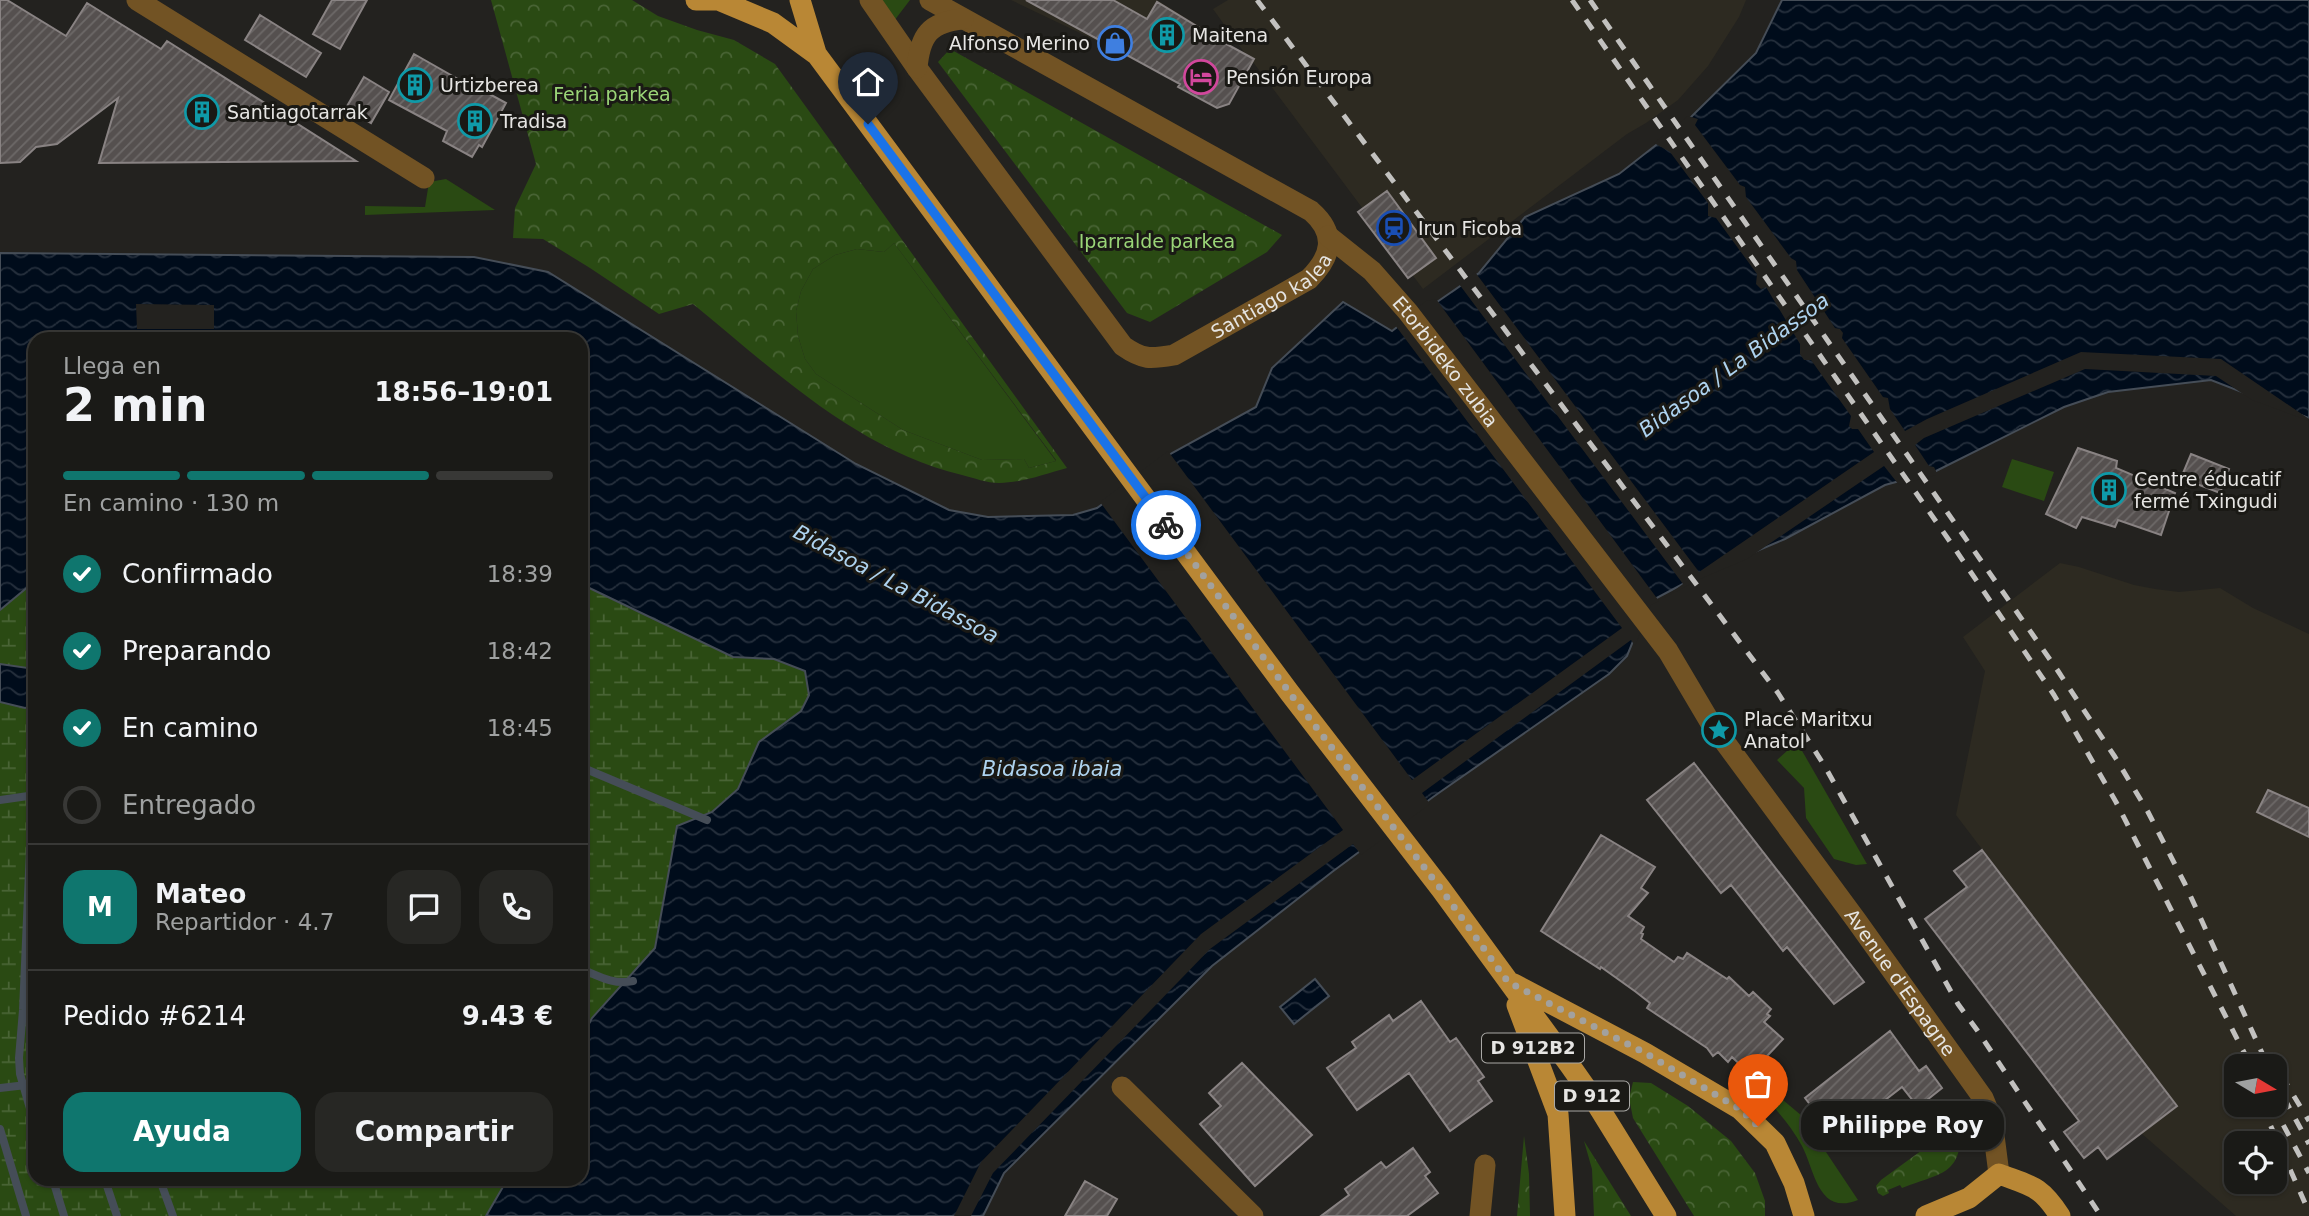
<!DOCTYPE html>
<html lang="es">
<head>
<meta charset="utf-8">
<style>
	:root { --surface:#1a1a17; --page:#272724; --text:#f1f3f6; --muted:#9fa1a1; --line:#383836; --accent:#0f766e }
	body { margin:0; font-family:"DejaVu Sans",sans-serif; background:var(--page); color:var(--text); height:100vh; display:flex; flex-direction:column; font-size:26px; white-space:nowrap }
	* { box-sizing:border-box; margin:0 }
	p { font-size:23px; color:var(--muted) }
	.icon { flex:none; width:38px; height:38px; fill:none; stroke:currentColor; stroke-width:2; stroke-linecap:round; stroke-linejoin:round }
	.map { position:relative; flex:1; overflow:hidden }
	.sheet { position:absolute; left:28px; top:332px; width:560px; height:854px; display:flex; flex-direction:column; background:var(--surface); border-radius:21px; box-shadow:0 2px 5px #0004,0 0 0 2px var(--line) }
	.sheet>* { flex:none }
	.needle { width:46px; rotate:100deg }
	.fabs { position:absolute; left:2224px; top:1054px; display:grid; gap:14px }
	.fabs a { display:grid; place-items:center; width:63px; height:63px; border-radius:14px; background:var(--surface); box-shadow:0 2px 5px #0004,0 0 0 2px var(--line); font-size:35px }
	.pin { position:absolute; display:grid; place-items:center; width:60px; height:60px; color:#fff; margin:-72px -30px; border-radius:50% 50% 50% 0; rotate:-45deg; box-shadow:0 0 7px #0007 }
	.pin .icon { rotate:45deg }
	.courier { position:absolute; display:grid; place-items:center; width:70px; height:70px; margin:-35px; border:5px solid #1a73e8; border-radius:50%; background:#fff; color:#222; box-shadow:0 2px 9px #0007 }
	.bubble { position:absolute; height:49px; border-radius:21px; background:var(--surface); box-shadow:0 2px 5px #0004,0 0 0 2px var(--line); font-size:23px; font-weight:700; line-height:49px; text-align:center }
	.head em { font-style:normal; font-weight:700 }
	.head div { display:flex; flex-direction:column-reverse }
	.head { display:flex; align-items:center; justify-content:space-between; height:119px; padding:0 35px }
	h1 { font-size:46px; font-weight:700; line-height:52px }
	.bar { display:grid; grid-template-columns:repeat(4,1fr); gap:10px 7px; align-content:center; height:84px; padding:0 35px }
	.bar i { height:9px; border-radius:5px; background:var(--line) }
	.bar .active { background:var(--accent) }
	.bar p { grid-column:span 4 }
	.line { display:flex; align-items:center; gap:18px; padding:0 35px; border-top:2px solid var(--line) }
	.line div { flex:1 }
	.round { display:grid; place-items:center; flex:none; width:74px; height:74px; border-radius:21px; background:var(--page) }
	ol { padding:0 35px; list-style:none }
	li { display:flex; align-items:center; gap:21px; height:77px }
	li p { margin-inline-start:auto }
	li .icon { padding:7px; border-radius:50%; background:var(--accent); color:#fff; stroke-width:4 }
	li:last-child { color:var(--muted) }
	li i { width:38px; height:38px; border:4px solid var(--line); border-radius:50% }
	.cta { display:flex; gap:14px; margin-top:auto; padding:14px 35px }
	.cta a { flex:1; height:80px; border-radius:21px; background:var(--accent); color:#fff; font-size:28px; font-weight:700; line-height:80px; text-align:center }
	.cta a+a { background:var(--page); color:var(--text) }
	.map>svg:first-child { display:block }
	.built { fill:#2d2a21; fill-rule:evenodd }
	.grass { fill:#2a4a13 }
	.wetland { fill:url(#wetland-marsh) }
	.park { fill:url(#park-crowns); fill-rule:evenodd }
	.water { fill:url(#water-waves); stroke:#454d57; stroke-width:2 }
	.pier { fill:#23221f }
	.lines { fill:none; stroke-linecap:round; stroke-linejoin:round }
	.stream { stroke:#454d57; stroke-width:8 }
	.building { fill:url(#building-hatch); stroke:#898383; stroke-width:2 }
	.minor { stroke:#725324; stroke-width:21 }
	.major { stroke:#b98735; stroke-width:21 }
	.rail { stroke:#c2c1bf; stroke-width:5; stroke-dasharray:12 12; stroke-linecap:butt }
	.done { stroke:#a2a19e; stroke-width:7; stroke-dasharray:0 12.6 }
	.route { stroke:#1a73e8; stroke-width:9 }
	.labels { text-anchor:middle; stroke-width:6; stroke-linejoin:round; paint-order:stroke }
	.shield { fill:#1a1915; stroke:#a9a8a5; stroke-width:2 }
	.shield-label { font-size:18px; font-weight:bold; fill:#e6e5e3 }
	.poi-label { font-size:19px; fill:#e6e5e3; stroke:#1a1915; text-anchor:start }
	.park-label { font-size:19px; fill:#9ad577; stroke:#1a1915 }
	.street-label { font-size:19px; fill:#e6e5e3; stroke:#1a1915 }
	.water-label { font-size:21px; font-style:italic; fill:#aed3ef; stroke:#1a1915 }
</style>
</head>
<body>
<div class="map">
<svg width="2309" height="1216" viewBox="0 0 2309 1216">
	<defs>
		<pattern id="wetland-marsh" width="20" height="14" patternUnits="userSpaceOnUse" patternTransform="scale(1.75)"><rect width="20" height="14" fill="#2a4a13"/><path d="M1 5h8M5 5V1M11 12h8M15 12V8" fill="none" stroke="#496435"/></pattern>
		<pattern id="park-crowns" width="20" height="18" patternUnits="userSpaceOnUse" patternTransform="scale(1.75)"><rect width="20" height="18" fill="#2a4a13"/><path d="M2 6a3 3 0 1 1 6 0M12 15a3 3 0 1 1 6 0" fill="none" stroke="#496435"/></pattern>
		<pattern id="water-waves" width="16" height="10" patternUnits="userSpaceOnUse" patternTransform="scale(1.75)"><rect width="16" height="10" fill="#000c1b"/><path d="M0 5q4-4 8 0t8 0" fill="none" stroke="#252f3c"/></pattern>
		<pattern id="building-hatch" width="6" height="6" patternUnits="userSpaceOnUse" patternTransform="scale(1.75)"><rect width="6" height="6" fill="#55504f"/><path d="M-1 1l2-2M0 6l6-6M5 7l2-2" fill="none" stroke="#6d6968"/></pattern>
	</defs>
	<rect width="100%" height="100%" fill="#23221f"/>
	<path class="built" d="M1011,0H1157L1246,55L1213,9L1228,0H1746L1739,17L1708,66L1678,100L1646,123L1627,134L1423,289L1253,62L1229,104Z
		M2060,563L2079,567L2134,585L2155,589L2179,592L2220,588L2253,608L2309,634V1216H2236L2141,1133L2176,1105L1956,815L1985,671L1963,637ZM2236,1066H2275V1104H2236ZM2236,1143H2275V1181H2236Z"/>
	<path class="grass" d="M879,0H910L894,21Z
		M446,179L495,210L365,215V206L425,207L429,182Z
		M894,243L1056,461L1029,468L1024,459L982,460L903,430L816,374L805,359L798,336L796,311L801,291L813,269L835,255L857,249L884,252Z
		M2012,459L2054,472L2044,501L2002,487Z
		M1797,742L1867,864L1856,865L1834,859L1806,818L1804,788L1777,760Z
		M1776,1094L1802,1116L1858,1200C1818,1216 1815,1171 1802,1146C1794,1131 1784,1119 1773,1106Z"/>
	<path class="wetland" d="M581,520L857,669L581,1111Z
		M35,581V669L0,664V610Z
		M0,702L24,708L35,706V1180H543L523,1216H0Z"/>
	<path class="park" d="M491,0H632L658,16L697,30L734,40L775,64L1067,468C1045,474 1021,483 999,483C987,483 974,478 962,475C857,450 775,371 693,304L659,314L590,268L543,239L513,238L515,208L536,164ZM894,243L1056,460V461L1029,468L1024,459L982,460L903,430L816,374L805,359L798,336L796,311L801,291L813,269L835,255L857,249L884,252Z
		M950,49L1282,235L1267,252L1150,322L1127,313L938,62Z
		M1633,1082L1651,1083L1688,1106L1731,1141L1755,1173L1765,1201V1216H1694L1633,1118L1629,1098Z
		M1962,1121C1961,1176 1946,1171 1902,1188L1900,1185L1888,1190L1889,1193L1883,1196L1878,1193L1876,1186L1881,1180Z
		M1524,1136L1529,1174L1530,1216H1517Z
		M1584,1141L1631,1216H1594L1592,1169Z"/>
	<path class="water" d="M1782,0H2309V418L2211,380L2108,392L2064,407L1936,471L1885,485L1785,539L1698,576L1649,602L1627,656L1609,674L1433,797L1332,872L1212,966L1004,1173L983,1216H486L507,1180H581V1039L592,1018L655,948L677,826L712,812L738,789L759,742L801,711L809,695L805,671L774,659L733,657L581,584V340H35V581L0,610V253L474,257L548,272L856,464L949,510L988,517L1073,515L1097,508L1172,453L1256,407L1272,368L1343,302L1392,331L1427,304H1434L1479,273L1525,217L1619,174L1688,120L1756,53Z
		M0,664L35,669V706L25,708L0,702Z
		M1315,979L1329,996L1294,1024L1280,1007Z"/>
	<path class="pier" d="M1688,116L1698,119L1695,125L1740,185L1745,187L1746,197L1791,258L1796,261L1797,270L1835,328L1840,329L1843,333L1842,338L1883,397L1888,398L1890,409L1905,431L1927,419L2081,352L2221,359L2309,419V421L2252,400L2216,376L2085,369L1924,438L1915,445L1929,466L1934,467L1936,471V475L1899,485L1884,466L1747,559L1700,579L1664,598L1683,584L1459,284L1475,272L1699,572L1874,452L1858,429H1852L1849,426L1851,416L1811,360H1804L1800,354V344L1766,287L1761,289L1756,284L1757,274L1716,218L1708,216V203L1670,152L1654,143Z
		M1436,299L1659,601L1651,605L1635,646L1631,640L1422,793L1430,804L1361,855L1353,844L1210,949L993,1173L971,1216H954L981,1162L1201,934L1343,830L1100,502L1168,451L1412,780L1622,628L1395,325L1426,301Z
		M136,304L214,305V329H137Z"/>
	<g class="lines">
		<path class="stream" d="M581,767L707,820
			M0,800L35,795
			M35,802L31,826L23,1010L19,1058L20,1074L35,1126
			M581,962L584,970C600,977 615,985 633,981
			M0,1088L35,1084
			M0,1129L26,1216
			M53,1180L64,1216
			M105,1180L117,1216
			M160,1180L173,1216"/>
	</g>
	<path class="building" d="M0,0H7L66,36L87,3L161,49L167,41L356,161L99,163L118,98L57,144L36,147L20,162L0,163Z
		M332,0H367L340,49L313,34Z
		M1026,0H1113L1147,19L1157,2L1198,27L1197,28L1254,59L1229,104L1217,108L1178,87L1180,84Z
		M260,15L321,53L306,77L245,40Z
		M414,54L472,87L473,85L506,103L482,147L479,145L472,157L443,141L447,131L389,100Z
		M364,77L389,92L371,123L346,108Z
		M1387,191L1436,258L1408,278L1358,212Z
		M2078,448L2117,461L2116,468L2175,493L2161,535L2118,520L2115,527L2082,517L2076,528L2046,514Z
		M2191,454L2229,469L2220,493L2181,478Z
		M1694,763L1864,982L1834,1004L1787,947L1783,951L1731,885L1721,893L1647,800Z
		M2268,790L2309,808V837L2257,812Z
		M1601,835L1655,867L1641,888L1648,893L1628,916L1644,927L1641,933L1643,934L1641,939L1674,962L1678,957L1683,959L1687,953L1727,979L1729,977L1749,996L1753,992L1771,1009L1767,1014L1770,1016L1764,1022L1783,1039L1750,1074L1732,1057L1728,1062L1718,1052L1713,1056L1707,1048L1647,1008L1650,1003L1636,992L1601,967L1600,969L1541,931Z
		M1982,850L2177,1106L2107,1159L2098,1147L2084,1158L2064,1132L2079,1121L1925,919L1967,887L1954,871Z
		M1421,1001L1450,1042L1456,1038L1484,1077L1478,1081L1492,1101L1450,1131L1409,1073L1357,1110L1327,1068L1356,1048L1352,1042L1389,1015L1393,1021Z
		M1890,1031L1919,1071L1926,1066L1942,1088L1918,1107L1902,1087L1836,1138L1805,1098Z
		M1242,1063L1312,1135L1255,1186L1200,1124L1221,1106L1209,1093Z
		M1413,1148L1430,1172L1425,1176L1438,1193L1407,1216H1321L1349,1195L1345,1189L1381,1162L1386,1168Z
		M1085,1181L1117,1199L1107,1216H1065Z"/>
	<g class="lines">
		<g class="minor">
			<path d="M137,0L424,178"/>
			<path id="s1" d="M870,0L917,68L1123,346C1143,360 1150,359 1174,355L1309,279C1332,256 1337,234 1311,211L930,0"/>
			<path d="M917,68C920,35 930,22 963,19"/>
			<path id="s2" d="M1328,236L1372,271L1408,312L1668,651L1710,722L1856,920L1983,1098L1992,1120L1999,1174"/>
			<path d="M1122,1087L1253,1216"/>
			<path d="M1480,1216L1485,1165"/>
		</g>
		<path class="major" d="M696,0H727
			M800,0L816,53
			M721,1L773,23L817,55L1289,692L1441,889L1569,1064L1593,1098L1666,1216
			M1514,984L1645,1053L1740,1109L1775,1143L1794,1183L1804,1216
			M1517,1005L1558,1114L1565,1216
			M1926,1216L1969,1198L1999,1174C2031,1186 2040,1185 2060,1216"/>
		<path class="rail" d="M1257,0L1778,693L1824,765L1958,1004L1977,1030L2101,1216
			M1572,0L1951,543L2054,695L2116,802L2251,1066
			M1590,0L2058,671L2115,757L2148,812L2185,884L2268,1066
			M2269,1055L2309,1121
			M2284,1098L2309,1144
			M2261,1104L2309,1212
			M2272,1104L2309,1173"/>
	</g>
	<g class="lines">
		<path class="done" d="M1166,525L1289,692L1441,889L1508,982L1645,1053L1740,1109L1758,1126"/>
		<path class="route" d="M868,124L1166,525"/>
	</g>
	<defs>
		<g id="building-ring" transform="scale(1.75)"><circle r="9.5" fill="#1a1915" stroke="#0f9aa8" stroke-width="1.5"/><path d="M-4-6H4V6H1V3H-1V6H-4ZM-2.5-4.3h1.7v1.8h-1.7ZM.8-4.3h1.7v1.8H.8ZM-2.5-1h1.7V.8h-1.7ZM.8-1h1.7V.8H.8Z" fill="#0f9aa8"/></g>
		<g id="shop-ring" transform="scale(1.75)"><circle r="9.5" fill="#1a1915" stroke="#3f7fe0" stroke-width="1.5"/><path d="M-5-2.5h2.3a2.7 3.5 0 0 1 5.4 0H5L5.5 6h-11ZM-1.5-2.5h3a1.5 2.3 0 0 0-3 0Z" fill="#3f7fe0"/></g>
		<g id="hotel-ring" transform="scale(1.75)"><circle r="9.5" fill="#1a1915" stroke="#d1479c" stroke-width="1.5"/><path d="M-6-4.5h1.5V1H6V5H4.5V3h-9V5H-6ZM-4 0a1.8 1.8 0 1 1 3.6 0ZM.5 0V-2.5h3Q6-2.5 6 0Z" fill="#d1479c"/></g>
		<g id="station-ring" transform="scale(1.75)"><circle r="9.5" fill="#1a1915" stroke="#1a4fb4" stroke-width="1.5"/><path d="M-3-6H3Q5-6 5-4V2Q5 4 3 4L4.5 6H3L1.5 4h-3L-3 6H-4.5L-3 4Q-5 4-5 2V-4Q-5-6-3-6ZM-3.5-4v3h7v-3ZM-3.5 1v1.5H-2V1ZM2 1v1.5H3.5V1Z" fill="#1a4fb4"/></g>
		<g id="sight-ring" transform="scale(1.75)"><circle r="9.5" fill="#1a1915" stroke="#0f9aa8" stroke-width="1.5"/><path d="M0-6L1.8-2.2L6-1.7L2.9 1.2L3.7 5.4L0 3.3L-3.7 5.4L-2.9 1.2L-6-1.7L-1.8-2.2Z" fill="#0f9aa8"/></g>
	</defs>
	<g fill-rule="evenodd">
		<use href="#building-ring" x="1167" y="35"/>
		<use href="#shop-ring" x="1115" y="43"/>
		<use href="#hotel-ring" x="1201" y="77"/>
		<use href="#building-ring" x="415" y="85"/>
		<use href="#building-ring" x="202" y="112"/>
		<use href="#building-ring" x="475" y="121"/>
		<use href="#station-ring" x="1394" y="228"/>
		<use href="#building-ring" x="2109" y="490"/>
		<use href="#sight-ring" x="1719" y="730"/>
	</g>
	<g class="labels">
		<g class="shield">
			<rect x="1482" y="1033.5" width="102" height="29" rx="5"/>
			<rect x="1555" y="1081.5" width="74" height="29" rx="5"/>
		</g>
		<g class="shield-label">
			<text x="1533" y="1054">D 912B2</text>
			<text x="1592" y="1102">D 912</text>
		</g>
		<g class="poi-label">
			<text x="1192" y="42">Maitena</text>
			<text x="1090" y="50" text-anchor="end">Alfonso Merino</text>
			<text x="1226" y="84">Pensión Europa</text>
			<text x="440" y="92">Urtizberea</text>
			<text x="227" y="119">Santiagotarrak</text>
			<text x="500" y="128">Tradisa</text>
			<text x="1418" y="235">Irun Ficoba</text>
			<text x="2134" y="486">Centre éducatif<tspan x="2134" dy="22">fermé Txingudi</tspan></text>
			<text x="1744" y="726">Place Maritxu<tspan x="1744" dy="22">Anatol</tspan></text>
		</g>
		<g class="park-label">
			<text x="612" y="101">Feria parkea</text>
			<text x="1157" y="248">Iparralde parkea</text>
		</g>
		<g class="street-label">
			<text dy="7" stroke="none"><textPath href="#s1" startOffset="597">Santiago kalea</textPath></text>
			<text dy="7" stroke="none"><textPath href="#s2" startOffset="173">Etorbideko zubia</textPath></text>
			<text dy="7" stroke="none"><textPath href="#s2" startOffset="943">Avenue d'Espagne</textPath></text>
		</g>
		<g class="water-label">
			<text transform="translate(1734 365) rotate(-36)" y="7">Bidasoa / La Bidassoa</text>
			<text transform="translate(896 584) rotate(28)" y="7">Bidasoa / La Bidassoa</text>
			<text x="1052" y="776">Bidasoa ibaia</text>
		</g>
	</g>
</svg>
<div class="fabs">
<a><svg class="needle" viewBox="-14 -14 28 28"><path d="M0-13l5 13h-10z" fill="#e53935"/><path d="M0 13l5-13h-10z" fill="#9fa1a1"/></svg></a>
<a><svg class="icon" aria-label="locate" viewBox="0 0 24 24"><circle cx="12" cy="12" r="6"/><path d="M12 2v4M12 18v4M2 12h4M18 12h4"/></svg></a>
</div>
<div class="pin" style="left:1758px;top:1126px;background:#ea580c"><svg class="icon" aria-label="bag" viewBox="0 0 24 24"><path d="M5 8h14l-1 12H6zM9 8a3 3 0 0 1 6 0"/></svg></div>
<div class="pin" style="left:868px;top:124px;background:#1f2937"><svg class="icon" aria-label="home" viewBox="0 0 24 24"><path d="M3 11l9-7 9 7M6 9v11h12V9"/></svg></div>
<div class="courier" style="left:1166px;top:525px"><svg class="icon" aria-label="bike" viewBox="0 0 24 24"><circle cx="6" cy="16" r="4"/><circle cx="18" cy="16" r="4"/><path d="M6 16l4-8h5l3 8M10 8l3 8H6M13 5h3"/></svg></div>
<div class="bubble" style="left:1801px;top:1101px;width:203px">Philippe Roy</div>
<section class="sheet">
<div class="head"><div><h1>2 min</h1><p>Llega en</p></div><em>18:56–19:01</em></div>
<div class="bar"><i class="active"></i><i class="active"></i><i class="active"></i><i></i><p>En camino · 130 m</p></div>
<ol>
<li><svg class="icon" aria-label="check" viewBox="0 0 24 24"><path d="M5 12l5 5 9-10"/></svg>Confirmado<p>18:39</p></li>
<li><svg class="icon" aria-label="check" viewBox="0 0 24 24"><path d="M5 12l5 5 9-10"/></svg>Preparando<p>18:42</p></li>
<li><svg class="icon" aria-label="check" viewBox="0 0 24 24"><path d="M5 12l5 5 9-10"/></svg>En camino<p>18:45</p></li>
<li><i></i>Entregado</li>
</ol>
<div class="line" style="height:126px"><b class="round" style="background:var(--accent);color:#fff">M</b><div><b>Mateo</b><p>Repartidor · 4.7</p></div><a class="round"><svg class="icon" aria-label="chat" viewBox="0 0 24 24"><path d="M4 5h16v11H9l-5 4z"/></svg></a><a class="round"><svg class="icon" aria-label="phone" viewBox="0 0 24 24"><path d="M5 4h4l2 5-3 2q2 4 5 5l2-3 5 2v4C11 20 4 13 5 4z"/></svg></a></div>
<div class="line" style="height:91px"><div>Pedido #6214</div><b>9.43 €</b></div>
<div class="cta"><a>Ayuda</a><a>Compartir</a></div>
</section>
</div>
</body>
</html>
